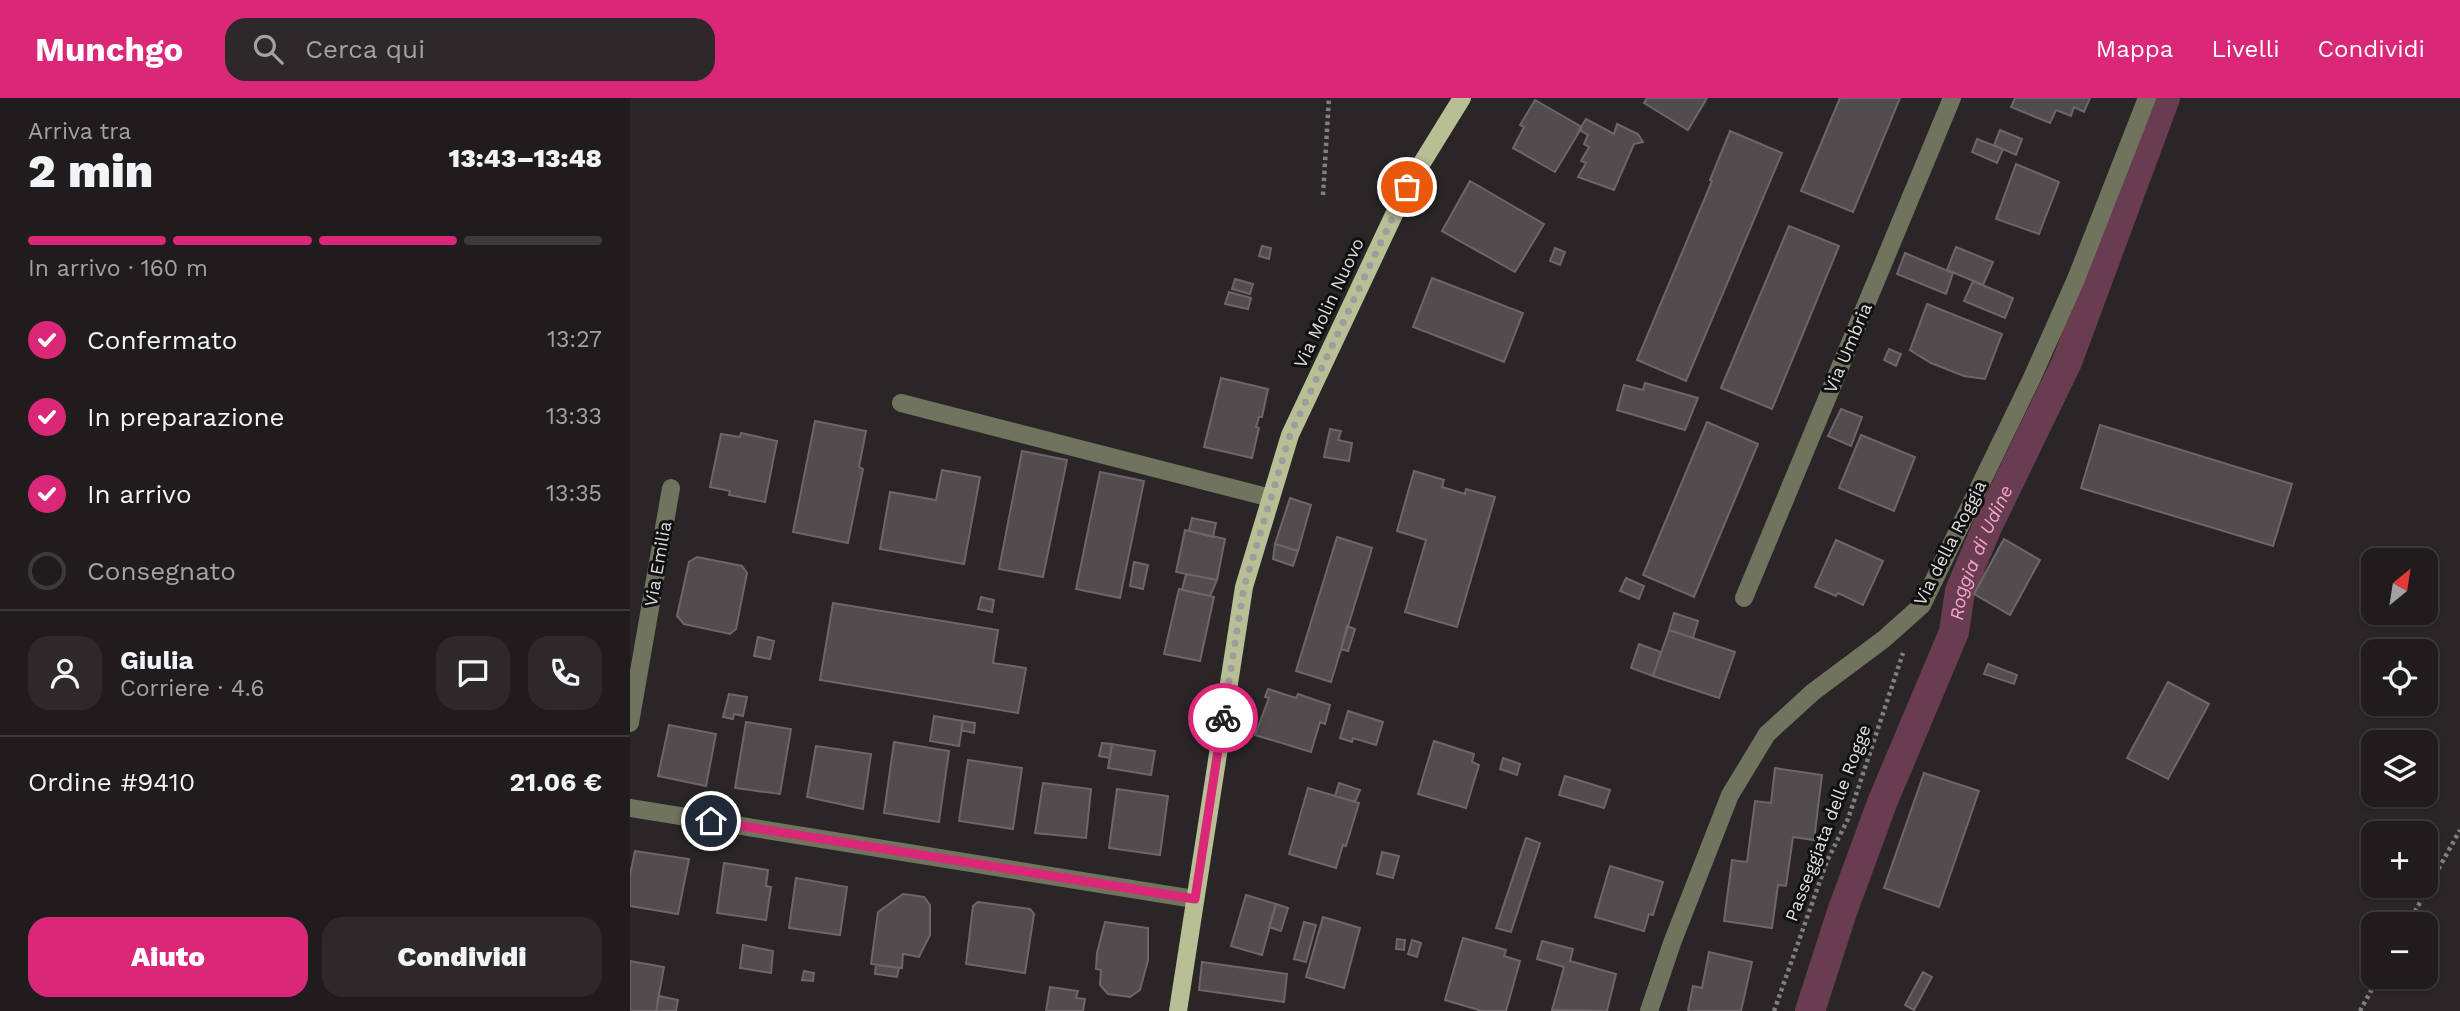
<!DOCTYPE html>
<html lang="it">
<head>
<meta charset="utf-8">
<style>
	:root { --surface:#201c1e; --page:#2d292b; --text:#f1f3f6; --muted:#a2a1a4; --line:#3d3a3c; --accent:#db2777 }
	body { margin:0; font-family:"Work Sans",sans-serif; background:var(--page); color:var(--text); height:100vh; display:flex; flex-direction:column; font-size:26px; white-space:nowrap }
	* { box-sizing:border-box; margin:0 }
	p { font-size:23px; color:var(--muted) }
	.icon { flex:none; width:38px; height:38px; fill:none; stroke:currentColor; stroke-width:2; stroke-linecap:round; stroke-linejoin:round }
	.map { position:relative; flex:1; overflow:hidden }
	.sheet { display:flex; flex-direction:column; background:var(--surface); width:630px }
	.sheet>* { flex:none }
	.needle { width:46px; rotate:30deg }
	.buttons { position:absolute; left:1731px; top:450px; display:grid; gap:14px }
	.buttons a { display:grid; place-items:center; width:77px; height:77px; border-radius:14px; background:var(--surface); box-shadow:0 2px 5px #0004,0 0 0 2px var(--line); font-size:35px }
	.pin { position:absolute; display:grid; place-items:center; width:60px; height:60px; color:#fff; margin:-30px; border:4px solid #fff; border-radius:50%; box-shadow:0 2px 7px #0007 }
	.courier { position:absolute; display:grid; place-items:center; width:70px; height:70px; margin:-35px; border:5px solid #db2777; border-radius:50%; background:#fff; color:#222; box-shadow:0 2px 9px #0007 }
	.head em { font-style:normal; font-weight:800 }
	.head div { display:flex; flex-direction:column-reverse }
	.head { display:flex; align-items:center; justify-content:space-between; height:119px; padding:0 28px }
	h1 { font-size:46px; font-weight:800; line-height:52px }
	.bar { display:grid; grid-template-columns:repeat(4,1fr); gap:10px 7px; align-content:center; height:84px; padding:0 28px }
	.bar i { height:9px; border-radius:5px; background:var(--line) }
	.bar .selected { background:var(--accent) }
	.bar p { grid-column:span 4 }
	.line { display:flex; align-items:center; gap:18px; padding:0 28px; border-top:2px solid var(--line) }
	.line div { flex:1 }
	.round { display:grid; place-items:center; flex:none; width:74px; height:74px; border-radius:21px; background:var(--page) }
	ol { padding:0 28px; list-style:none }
	li { display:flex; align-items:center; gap:21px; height:77px }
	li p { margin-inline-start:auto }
	li .icon { padding:7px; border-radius:50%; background:var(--accent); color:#fff; stroke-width:4 }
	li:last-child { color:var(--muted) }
	li i { width:38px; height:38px; border:4px solid var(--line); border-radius:50% }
	.action { display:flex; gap:14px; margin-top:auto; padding:14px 28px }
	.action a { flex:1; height:80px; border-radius:21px; background:var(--accent); color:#fff; font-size:28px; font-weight:800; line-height:80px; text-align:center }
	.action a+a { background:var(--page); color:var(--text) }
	header { display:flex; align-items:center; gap:42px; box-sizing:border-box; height:98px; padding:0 35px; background:var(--accent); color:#fff }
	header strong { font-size:33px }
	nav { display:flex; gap:38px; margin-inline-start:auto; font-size:24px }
	.search { width:490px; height:63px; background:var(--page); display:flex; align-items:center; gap:18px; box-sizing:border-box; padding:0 24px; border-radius:21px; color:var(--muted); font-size:26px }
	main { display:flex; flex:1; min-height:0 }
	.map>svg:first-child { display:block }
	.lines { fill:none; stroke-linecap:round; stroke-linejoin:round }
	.canal { stroke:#6a3c4f; stroke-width:30 }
	.building { fill:#514d4f; stroke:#6b6768; stroke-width:2 }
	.path { stroke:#817e7f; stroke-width:4.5; stroke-dasharray:3.5 3.5; stroke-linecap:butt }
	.minor { stroke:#70735e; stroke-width:18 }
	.major { stroke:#b8bf94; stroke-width:18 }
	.done { stroke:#a09c9e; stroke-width:7; stroke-dasharray:0 12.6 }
	.route { stroke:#db2777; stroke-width:9 }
	.labels { text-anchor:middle; stroke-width:6; stroke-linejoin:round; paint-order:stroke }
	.street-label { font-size:18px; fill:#dfdcdd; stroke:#111010 }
	.water-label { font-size:19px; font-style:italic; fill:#f2a5c4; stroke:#111010 }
</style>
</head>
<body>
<header>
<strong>Munchgo</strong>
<div class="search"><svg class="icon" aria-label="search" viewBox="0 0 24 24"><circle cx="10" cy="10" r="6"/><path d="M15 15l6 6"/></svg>Cerca qui</div>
<nav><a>Mappa</a><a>Livelli</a><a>Condividi</a></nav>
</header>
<main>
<section class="sheet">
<div class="head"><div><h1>2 min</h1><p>Arriva tra</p></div><em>13:43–13:48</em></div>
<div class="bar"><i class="selected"></i><i class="selected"></i><i class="selected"></i><i></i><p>In arrivo · 160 m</p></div>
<ol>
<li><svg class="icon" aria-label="check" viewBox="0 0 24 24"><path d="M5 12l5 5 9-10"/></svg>Confermato<p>13:27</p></li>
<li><svg class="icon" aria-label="check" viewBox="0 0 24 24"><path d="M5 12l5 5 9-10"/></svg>In preparazione<p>13:33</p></li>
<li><svg class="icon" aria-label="check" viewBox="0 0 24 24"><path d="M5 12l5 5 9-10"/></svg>In arrivo<p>13:35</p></li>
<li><i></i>Consegnato</li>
</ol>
<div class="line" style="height:126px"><a class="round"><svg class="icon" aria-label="person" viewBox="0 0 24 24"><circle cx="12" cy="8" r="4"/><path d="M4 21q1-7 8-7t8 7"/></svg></a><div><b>Giulia</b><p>Corriere · 4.6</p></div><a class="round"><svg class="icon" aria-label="chat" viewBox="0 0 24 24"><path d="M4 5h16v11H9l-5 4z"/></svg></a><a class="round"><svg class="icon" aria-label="phone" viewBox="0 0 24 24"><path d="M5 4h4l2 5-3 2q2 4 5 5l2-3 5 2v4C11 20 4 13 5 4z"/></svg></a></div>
<div class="line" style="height:91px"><div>Ordine #9410</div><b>21.06 €</b></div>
<div class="action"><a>Aiuto</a><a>Condividi</a></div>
</section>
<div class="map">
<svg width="1830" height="913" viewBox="0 0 1830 913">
	<rect width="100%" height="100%" fill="#2a2628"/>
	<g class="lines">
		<path class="canal" id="s1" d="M1180,913L1212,814L1252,705L1324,534L1330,493L1357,429L1437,264L1535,0"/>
	</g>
	<path class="building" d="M1017,0H1077L1058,32L1014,5Z
		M1210,0H1270L1223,114L1171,93Z
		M1385,0H1460L1454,14L1444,9L1441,18L1426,12L1420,25L1381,9Z
		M905,2L952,29L925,74L883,50L894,29L890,27Z
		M956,21L984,36L987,26L1008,36L1013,44L1004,46L984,92L948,79L956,65L951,63L959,49L954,46L958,37L949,32Z
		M1370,32L1392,41L1386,57L1364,47Z
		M1100,33L1152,55L1056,283L1007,262L1082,83L1080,82Z
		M1347,41L1373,51L1367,65L1342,54Z
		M1386,66L1429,84L1409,136L1366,121Z
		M840,83L914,126L885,174L812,133Z
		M1159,128L1209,148L1142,311L1091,290Z
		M632,148L641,150L639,161L629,158Z
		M1326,149L1363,164L1353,187L1317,172Z
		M925,150L935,154L930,167L920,163Z
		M1275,155L1323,175L1316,196L1267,176Z
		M802,180L893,215L874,264L783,229Z
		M605,181L623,186L620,196L602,191Z
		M1343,183L1383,200L1375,220L1334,203Z
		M599,194L621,200L618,211L595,206Z
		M1297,206L1372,236L1355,281L1334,278L1301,265L1280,252Z
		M1259,251L1271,256L1266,268L1254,262Z
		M591,280L638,291L632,319H629L626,329L629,330L622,360L574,349Z
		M1015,285L1068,300L1055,332L987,312L994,287L1013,292Z
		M1211,311L1232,319L1221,348L1198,338Z
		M185,323L236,333L229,369L233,371L218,445L163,434Z
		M1077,324L1128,346L1064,499L1013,477Z
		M1470,327L1662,386L1643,448L1451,390Z
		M700,331L711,333L708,342L722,345L719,363L694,359Z
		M111,335L147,343L135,404L99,397L100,393L80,389L91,336L110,339Z
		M1231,337L1285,359L1264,413L1209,390Z
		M392,353L437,362L413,479L369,471Z
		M312,372L350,379L334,466L250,451L260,394L306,402Z
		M784,373L814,382L812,389L835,396L836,391L865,399L827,529L775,514L796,442L767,433Z
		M470,374L514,383L490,500L446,491Z
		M660,400L681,407L668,453L645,446Z
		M562,420L586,425L583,439L559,433Z
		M555,432L595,441L587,482L546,474Z
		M707,439L742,450L701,584L666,573Z
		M1374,441L1410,462L1380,517L1344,496Z
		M1206,442L1253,463L1233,507L1208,495L1206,498L1185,489Z
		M645,446L668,453L663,468L643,461Z
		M67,459L112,468L117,475L106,531L100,536L54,526L47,518L59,464Z
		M504,464L518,467L513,491L500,488Z
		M556,476L587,482L580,498L552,492Z
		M996,480L1014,488L1009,501L990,493Z
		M549,491L584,499L570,563L534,556Z
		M351,499L364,502L362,514L348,511Z
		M203,505L368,532L363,565L396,570L388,615L190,582Z
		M1044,515L1068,523L1063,540L1039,532Z
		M717,528L725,531L718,553L711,551Z
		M1039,532L1105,554L1089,600L1023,578Z
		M128,539L144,543L140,561L124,558Z
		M1009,546L1031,554L1023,578L1001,570Z
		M1358,566L1387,577L1384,586L1354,576Z
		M1538,584L1579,606L1538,681L1497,660Z
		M638,591L666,600L668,596L700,607L695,626L690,624L681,654L625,637L639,600L635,599Z
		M99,596L117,599L113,618L104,616L103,621L93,619Z
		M718,613L753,624L746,647L723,640L722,644L710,640Z
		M304,618L333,623L329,648L300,643Z
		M333,623L345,625L344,635L331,632Z
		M116,624L161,631L150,696L105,690Z
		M39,627L86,636L76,688L28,678Z
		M804,643L844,656L842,664L849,667L836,710L788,696Z
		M264,644L319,653L309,724L254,715Z
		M472,645L482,646L480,660L469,658Z
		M482,646L525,653L521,677L478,670Z
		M186,648L241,656L233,711L177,699Z
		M873,660L890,666L887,677L870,671Z
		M338,662L392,670L383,731L329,723Z
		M1145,670L1192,677L1184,742L1163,739L1156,788L1148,787L1142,830L1094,823L1102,762L1117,764L1125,703L1141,705Z
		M1294,675L1349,693L1309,809L1254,790Z
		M935,678L980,692L974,710L929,697Z
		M413,685L461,691L456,740L405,735Z
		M709,685L730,692L725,704L705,698Z
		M678,690L729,705L716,748L713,747L706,770L659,756Z
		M487,691L538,698L530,757L479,750Z
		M896,740L910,745L881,834L866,830Z
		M5,753L59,761L48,816L0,808V777Z
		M752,754L769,758L763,780L747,776Z
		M94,765L138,772L136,788L141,789L136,822L87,815Z
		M980,768L1033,784L1023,817L1019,816L1014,833L965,819Z
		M166,780L217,789L210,837L159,830Z
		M273,796L294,799L300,807V837L289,859L273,856L272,870L241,866L248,814Z
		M616,797L646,806L632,857L601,848Z
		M348,804L400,811L404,816L395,875L336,866L343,808Z
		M646,806L658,810L651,833L639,829Z
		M693,819L730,830L714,890L676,879Z
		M475,824L518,830V862L510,892L500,899L478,896L470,887L471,872L466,871L467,855Z
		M674,824L686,827L676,864L664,861Z
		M833,840L876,852L874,858L890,863L876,913H852L815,902Z
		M767,841L775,842L774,852L766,851Z
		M782,842L791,845L787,859L778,856Z
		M912,843L943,851L940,863L986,876L977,913L922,912L934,869L907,861Z
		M113,847L143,853L141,875L110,870Z
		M1079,854L1122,864L1111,913H1058L1063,888L1072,890Z
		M0,863L34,869L26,913H0Z
		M572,864L657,876L654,904L569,892Z
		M246,867L269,870L267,879L245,876Z
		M174,873L184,875L183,883L172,882Z
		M1293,874L1302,879L1284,912L1275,907Z
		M420,889L448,893L446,900L455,901L453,913H416Z
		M29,898L48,902L46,913H26Z"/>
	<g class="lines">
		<path class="path" d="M693,97L699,0
			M1778,826L1830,732
			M1144,913L1197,763L1218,721L1273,555
			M1730,913L1749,878"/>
		<path class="minor" d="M271,305L641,400
			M1114,500L1322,0
			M0,625L41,390
			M0,710L564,801
			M1019,913L1042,845L1100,697L1137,636L1183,594L1254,541L1292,507L1401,282L1446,181L1517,0"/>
		<path class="major" d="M548,913L614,489L660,337L777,89L832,0"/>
	</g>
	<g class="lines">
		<path class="done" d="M593,620L614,489L660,337L777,89"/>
		<path class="route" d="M81,723L565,801L593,620"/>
	</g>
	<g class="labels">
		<g class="street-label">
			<text transform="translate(699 205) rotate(-65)" y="6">Via Molin Nuovo</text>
			<text transform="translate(1218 250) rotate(-67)" y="6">Via Umbria</text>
			<text transform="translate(1320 445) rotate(-63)" y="6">Via della Roggia</text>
			<text transform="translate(28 466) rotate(-80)" y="6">Via Emilia</text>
			<text transform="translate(1198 725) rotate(-69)" y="6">Passeggiata delle Rogge</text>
		</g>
		<g class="water-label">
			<text dy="7" stroke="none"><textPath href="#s1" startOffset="490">Roggia di Udine</textPath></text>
		</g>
	</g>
</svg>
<div class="buttons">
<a><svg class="needle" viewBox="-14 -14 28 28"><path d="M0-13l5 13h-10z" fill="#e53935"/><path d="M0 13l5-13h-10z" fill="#a2a1a4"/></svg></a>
<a><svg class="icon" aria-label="locate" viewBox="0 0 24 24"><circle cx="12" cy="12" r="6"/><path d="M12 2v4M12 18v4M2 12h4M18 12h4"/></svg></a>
<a><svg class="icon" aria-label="layers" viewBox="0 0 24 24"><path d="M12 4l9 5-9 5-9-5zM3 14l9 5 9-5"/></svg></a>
<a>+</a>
<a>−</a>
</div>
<div class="pin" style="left:777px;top:89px;background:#ea580c"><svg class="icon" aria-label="bag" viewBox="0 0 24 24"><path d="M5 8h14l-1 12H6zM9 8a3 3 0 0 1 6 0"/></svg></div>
<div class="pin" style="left:81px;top:723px;background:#1f2937"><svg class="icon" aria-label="home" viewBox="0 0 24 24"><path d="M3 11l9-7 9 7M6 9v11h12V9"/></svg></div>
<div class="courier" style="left:593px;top:620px"><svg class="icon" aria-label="bike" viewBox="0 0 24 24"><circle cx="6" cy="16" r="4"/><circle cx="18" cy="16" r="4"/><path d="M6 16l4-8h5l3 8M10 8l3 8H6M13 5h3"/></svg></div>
</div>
</main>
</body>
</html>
